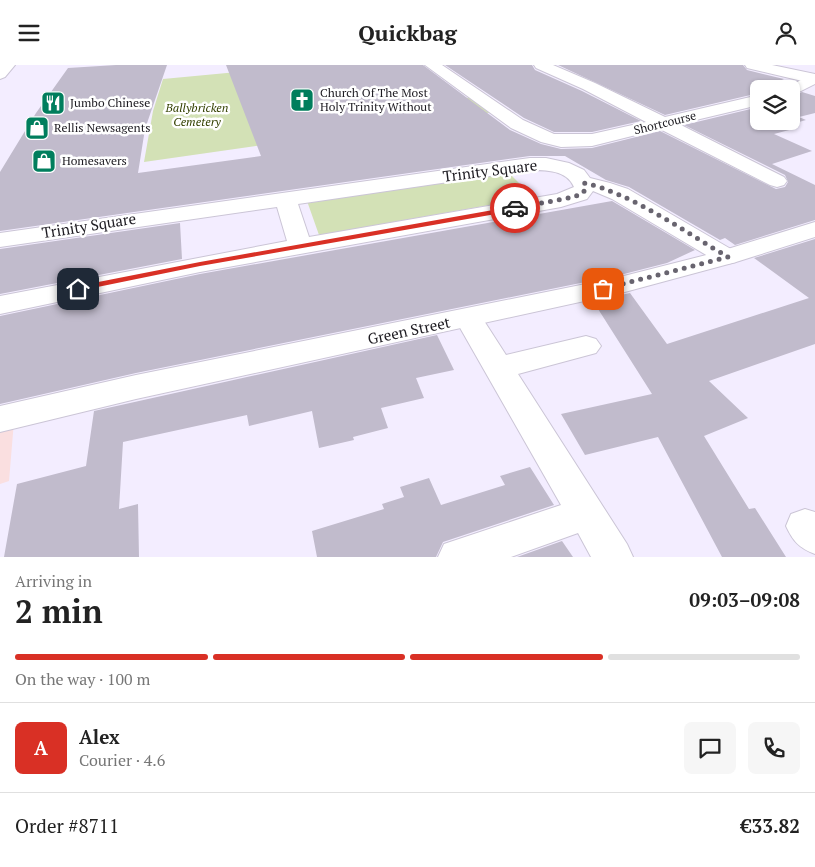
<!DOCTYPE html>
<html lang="en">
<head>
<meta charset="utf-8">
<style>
	:root { --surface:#fff; --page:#f6f6f6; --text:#222; --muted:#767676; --line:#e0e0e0; --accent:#d93025 }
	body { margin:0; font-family:"PT Serif",serif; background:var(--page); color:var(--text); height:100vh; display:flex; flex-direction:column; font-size:19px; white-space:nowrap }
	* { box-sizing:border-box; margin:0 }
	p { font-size:16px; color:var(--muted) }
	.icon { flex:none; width:28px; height:28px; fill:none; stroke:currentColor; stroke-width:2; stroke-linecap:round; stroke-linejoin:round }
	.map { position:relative; height:492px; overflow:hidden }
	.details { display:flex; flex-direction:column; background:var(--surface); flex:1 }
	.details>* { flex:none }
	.controls { position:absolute; left:750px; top:15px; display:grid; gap:10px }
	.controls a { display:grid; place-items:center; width:50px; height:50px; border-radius:8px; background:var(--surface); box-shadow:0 1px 4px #0004; font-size:25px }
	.pin { position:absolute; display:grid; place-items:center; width:42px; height:42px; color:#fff; margin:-21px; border-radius:10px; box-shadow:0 2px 8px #0006 }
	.courier { position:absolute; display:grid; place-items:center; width:50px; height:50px; margin:-25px; border:4px solid #d93025; border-radius:50%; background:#fff; color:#222; box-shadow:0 1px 6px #0007 }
	.head em { font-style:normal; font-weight:600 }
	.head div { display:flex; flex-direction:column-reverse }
	.head { display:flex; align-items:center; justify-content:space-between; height:85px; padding:0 15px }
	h1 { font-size:32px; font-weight:600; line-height:38px }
	.bar { display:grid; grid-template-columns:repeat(4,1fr); gap:8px 5px; align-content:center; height:60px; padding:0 15px }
	.bar i { height:6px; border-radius:4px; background:var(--line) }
	.bar .active { background:var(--accent) }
	.bar p { grid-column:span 4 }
	.line { display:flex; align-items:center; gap:12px; padding:0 15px; border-top:1px solid var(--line) }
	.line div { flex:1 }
	.round { display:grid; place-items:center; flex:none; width:52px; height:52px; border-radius:8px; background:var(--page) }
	header { display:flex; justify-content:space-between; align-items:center; height:65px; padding:0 15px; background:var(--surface); font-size:22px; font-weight:600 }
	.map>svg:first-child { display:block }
	.commercial { fill:#fadfe0 }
	.green { fill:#d3e1b6 }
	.building { fill:#c1bbcc }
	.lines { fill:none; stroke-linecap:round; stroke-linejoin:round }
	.street-casing { stroke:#cbc5d6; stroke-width:2 }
	.secondary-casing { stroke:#cbc5d6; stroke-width:2 }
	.street { fill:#fff; fill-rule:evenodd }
	.secondary { fill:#fff; fill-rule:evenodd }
	.route { fill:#d93025 }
	.done { stroke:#68646f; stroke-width:5; stroke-dasharray:0 9 }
	.labels { text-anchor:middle; stroke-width:5; stroke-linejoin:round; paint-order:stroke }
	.far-poi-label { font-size:12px; fill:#1d1b21; stroke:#fff; text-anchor:start }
	.far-park-label { font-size:12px; font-style:italic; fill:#334001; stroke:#fff }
	.far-street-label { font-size:12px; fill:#1d1b21; stroke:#fff }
	.street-label { font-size:15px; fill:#1d1b21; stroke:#fff }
</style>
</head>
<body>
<header><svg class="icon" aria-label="menu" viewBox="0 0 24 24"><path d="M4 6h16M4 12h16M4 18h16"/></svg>Quickbag<svg class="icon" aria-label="person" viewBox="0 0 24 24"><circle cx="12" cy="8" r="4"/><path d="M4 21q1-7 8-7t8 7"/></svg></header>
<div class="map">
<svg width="815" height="492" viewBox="0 0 815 492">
	<rect width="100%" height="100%" fill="#f3edff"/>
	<path class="commercial" d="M14,356L9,416L0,419V360Z"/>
	<path class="green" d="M259,5L433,38L472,32L494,47L144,97L153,46L163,14Z
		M510,109L525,124L513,128L519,135L319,170L307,136Z"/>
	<path class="building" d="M116,0H167L145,64L138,108L261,91L226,0H423L510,65L541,79L561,84L592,83L660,66L776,124L785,122L788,117L785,110L684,60L759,42V56H791V33L802,27L815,31V48L799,52L806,55L785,61L793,64L774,69L812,86L772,99L815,120V155L735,180L725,173L720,175L629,122L606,115L565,91H530L0,166V107L36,48L68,3Z
		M445,0H532L535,5L582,26L641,56L592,67H554L524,53Z
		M558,0H743L747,5L784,14L773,19L785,22L783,24H759V28L665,50Z
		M612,136L695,185L667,198L620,210L136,308L0,339V251L200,209Z
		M180,158L182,194L0,229V184Z
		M815,174V279L709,316L748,353L704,371L749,444L755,443L786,492H722L658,372L585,390L561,349L652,329L593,236L630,228L667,279L809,233L754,193Z
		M437,270L454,305L416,313L424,333L381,343L388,363L353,372L354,375L319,383L312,346L249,361L247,350L123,377L119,444L138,439L139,492H4L17,419L86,401L94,346Z
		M530,402L554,440L443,477L436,492H317L312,466L384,444L382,439L404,432L400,422L429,413L441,440L505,420L500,411Z
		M562,476L573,492H517Z"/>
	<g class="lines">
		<g class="street-casing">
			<path id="street" d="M425,0H442L523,55L554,69H592L646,57L583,24L536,3L534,0H553L595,18L665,52L759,30V40L679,59L784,112L787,116L784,120L777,122L770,120L660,64L592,81L561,82L541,77L511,63Z
				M815,10V19L791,31V24H785L808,11Z
				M530,93H546L569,98L584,105L590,113L610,118L628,124L736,187L739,192L736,197L727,199L718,197L612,134L593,126L587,134L561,142L200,207L0,249V231L287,176L277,142L0,182V168ZM530,105C546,105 567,105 574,122L557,129L309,172L298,139Z
				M469,245L479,248L506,290L586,271L596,274L601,281L596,288L518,309L627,479L633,492H591L578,468L511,492H438L444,479L561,440L455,254L459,248Z
				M805,444L815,447V489C799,483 793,476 786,461L791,449Z"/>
		</g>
		<g class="secondary-casing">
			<path id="secondary" d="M0,0H15L5,12L0,14Z
				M745,0H772L815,9V19L747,3Z
				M815,157V172L736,197L621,228L136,334L0,367V341L136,310L620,212L718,187Z"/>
		</g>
		<use href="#street" class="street"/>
		<use href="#secondary" class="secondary"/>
	</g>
	<path class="route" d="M515,141L519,143L518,145L200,201L78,226L74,224L78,221L200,197Z"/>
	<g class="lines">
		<path class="done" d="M515,143L574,132L584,127V118C631,128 685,167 728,192L603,224"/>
	</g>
	<defs>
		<g id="church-square" transform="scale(1.25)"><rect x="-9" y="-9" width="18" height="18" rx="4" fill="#007e5d" stroke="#fff"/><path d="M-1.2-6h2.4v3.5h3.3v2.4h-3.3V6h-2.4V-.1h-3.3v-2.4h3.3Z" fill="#fff"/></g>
		<g id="restaurant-square" transform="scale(1.25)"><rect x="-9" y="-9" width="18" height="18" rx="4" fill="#007e5d" stroke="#fff"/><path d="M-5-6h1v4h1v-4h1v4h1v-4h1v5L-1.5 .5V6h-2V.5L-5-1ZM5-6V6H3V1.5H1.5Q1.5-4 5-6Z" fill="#fff"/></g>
		<g id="shop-square" transform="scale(1.25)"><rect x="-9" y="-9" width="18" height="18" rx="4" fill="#007e5d" stroke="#fff"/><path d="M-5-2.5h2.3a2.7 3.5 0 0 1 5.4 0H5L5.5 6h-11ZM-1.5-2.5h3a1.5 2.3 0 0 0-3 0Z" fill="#fff"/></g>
	</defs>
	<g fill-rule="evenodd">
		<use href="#church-square" x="302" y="35"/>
		<use href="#restaurant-square" x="53" y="38"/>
		<use href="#shop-square" x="37" y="63"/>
		<use href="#shop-square" x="44" y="96"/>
	</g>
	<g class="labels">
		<g class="far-poi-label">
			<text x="320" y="32">Church Of The Most<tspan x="320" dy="14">Holy Trinity Without</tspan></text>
			<text x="70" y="42">Jumbo Chinese</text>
			<text x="54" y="67">Rellis Newsagents</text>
			<text x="62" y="100">Homesavers</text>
		</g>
		<g class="far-park-label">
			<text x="197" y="47">Ballybricken<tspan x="197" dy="14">Cemetery</tspan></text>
		</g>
		<g class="far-street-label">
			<text transform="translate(665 58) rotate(-14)" y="4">Shortcourse</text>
		</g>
		<g class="street-label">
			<text transform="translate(490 106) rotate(-7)" y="5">Trinity Square</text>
			<text transform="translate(89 161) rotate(-9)" y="5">Trinity Square</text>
			<text transform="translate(409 266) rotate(-12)" y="5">Green Street</text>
		</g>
	</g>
</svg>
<div class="controls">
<a><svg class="icon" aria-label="layers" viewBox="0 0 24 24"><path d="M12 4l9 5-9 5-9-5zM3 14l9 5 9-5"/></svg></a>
</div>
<div class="pin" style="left:603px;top:224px;background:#ea580c"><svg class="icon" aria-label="bag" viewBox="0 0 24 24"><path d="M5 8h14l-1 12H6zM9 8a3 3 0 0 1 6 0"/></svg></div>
<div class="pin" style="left:78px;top:224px;background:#1f2937"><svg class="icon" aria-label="home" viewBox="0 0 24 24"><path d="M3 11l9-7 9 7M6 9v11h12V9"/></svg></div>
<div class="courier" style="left:515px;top:143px"><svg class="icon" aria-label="car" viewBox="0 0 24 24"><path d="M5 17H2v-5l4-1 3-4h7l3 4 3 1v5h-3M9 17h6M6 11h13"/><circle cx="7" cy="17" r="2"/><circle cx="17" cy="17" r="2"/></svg></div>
</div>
<section class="details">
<div class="head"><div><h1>2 min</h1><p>Arriving in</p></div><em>09:03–09:08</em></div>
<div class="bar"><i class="active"></i><i class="active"></i><i class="active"></i><i></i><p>On the way · 100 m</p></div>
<div class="line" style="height:90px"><b class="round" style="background:var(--accent);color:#fff">A</b><div><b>Alex</b><p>Courier · 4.6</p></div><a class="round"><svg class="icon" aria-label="chat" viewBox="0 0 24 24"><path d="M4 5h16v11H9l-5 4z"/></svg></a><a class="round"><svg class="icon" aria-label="phone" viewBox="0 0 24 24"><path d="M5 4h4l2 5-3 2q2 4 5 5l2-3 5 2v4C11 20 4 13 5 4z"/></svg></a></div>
<div class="line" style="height:65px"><div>Order #8711</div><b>€33.82</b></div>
</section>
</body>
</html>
